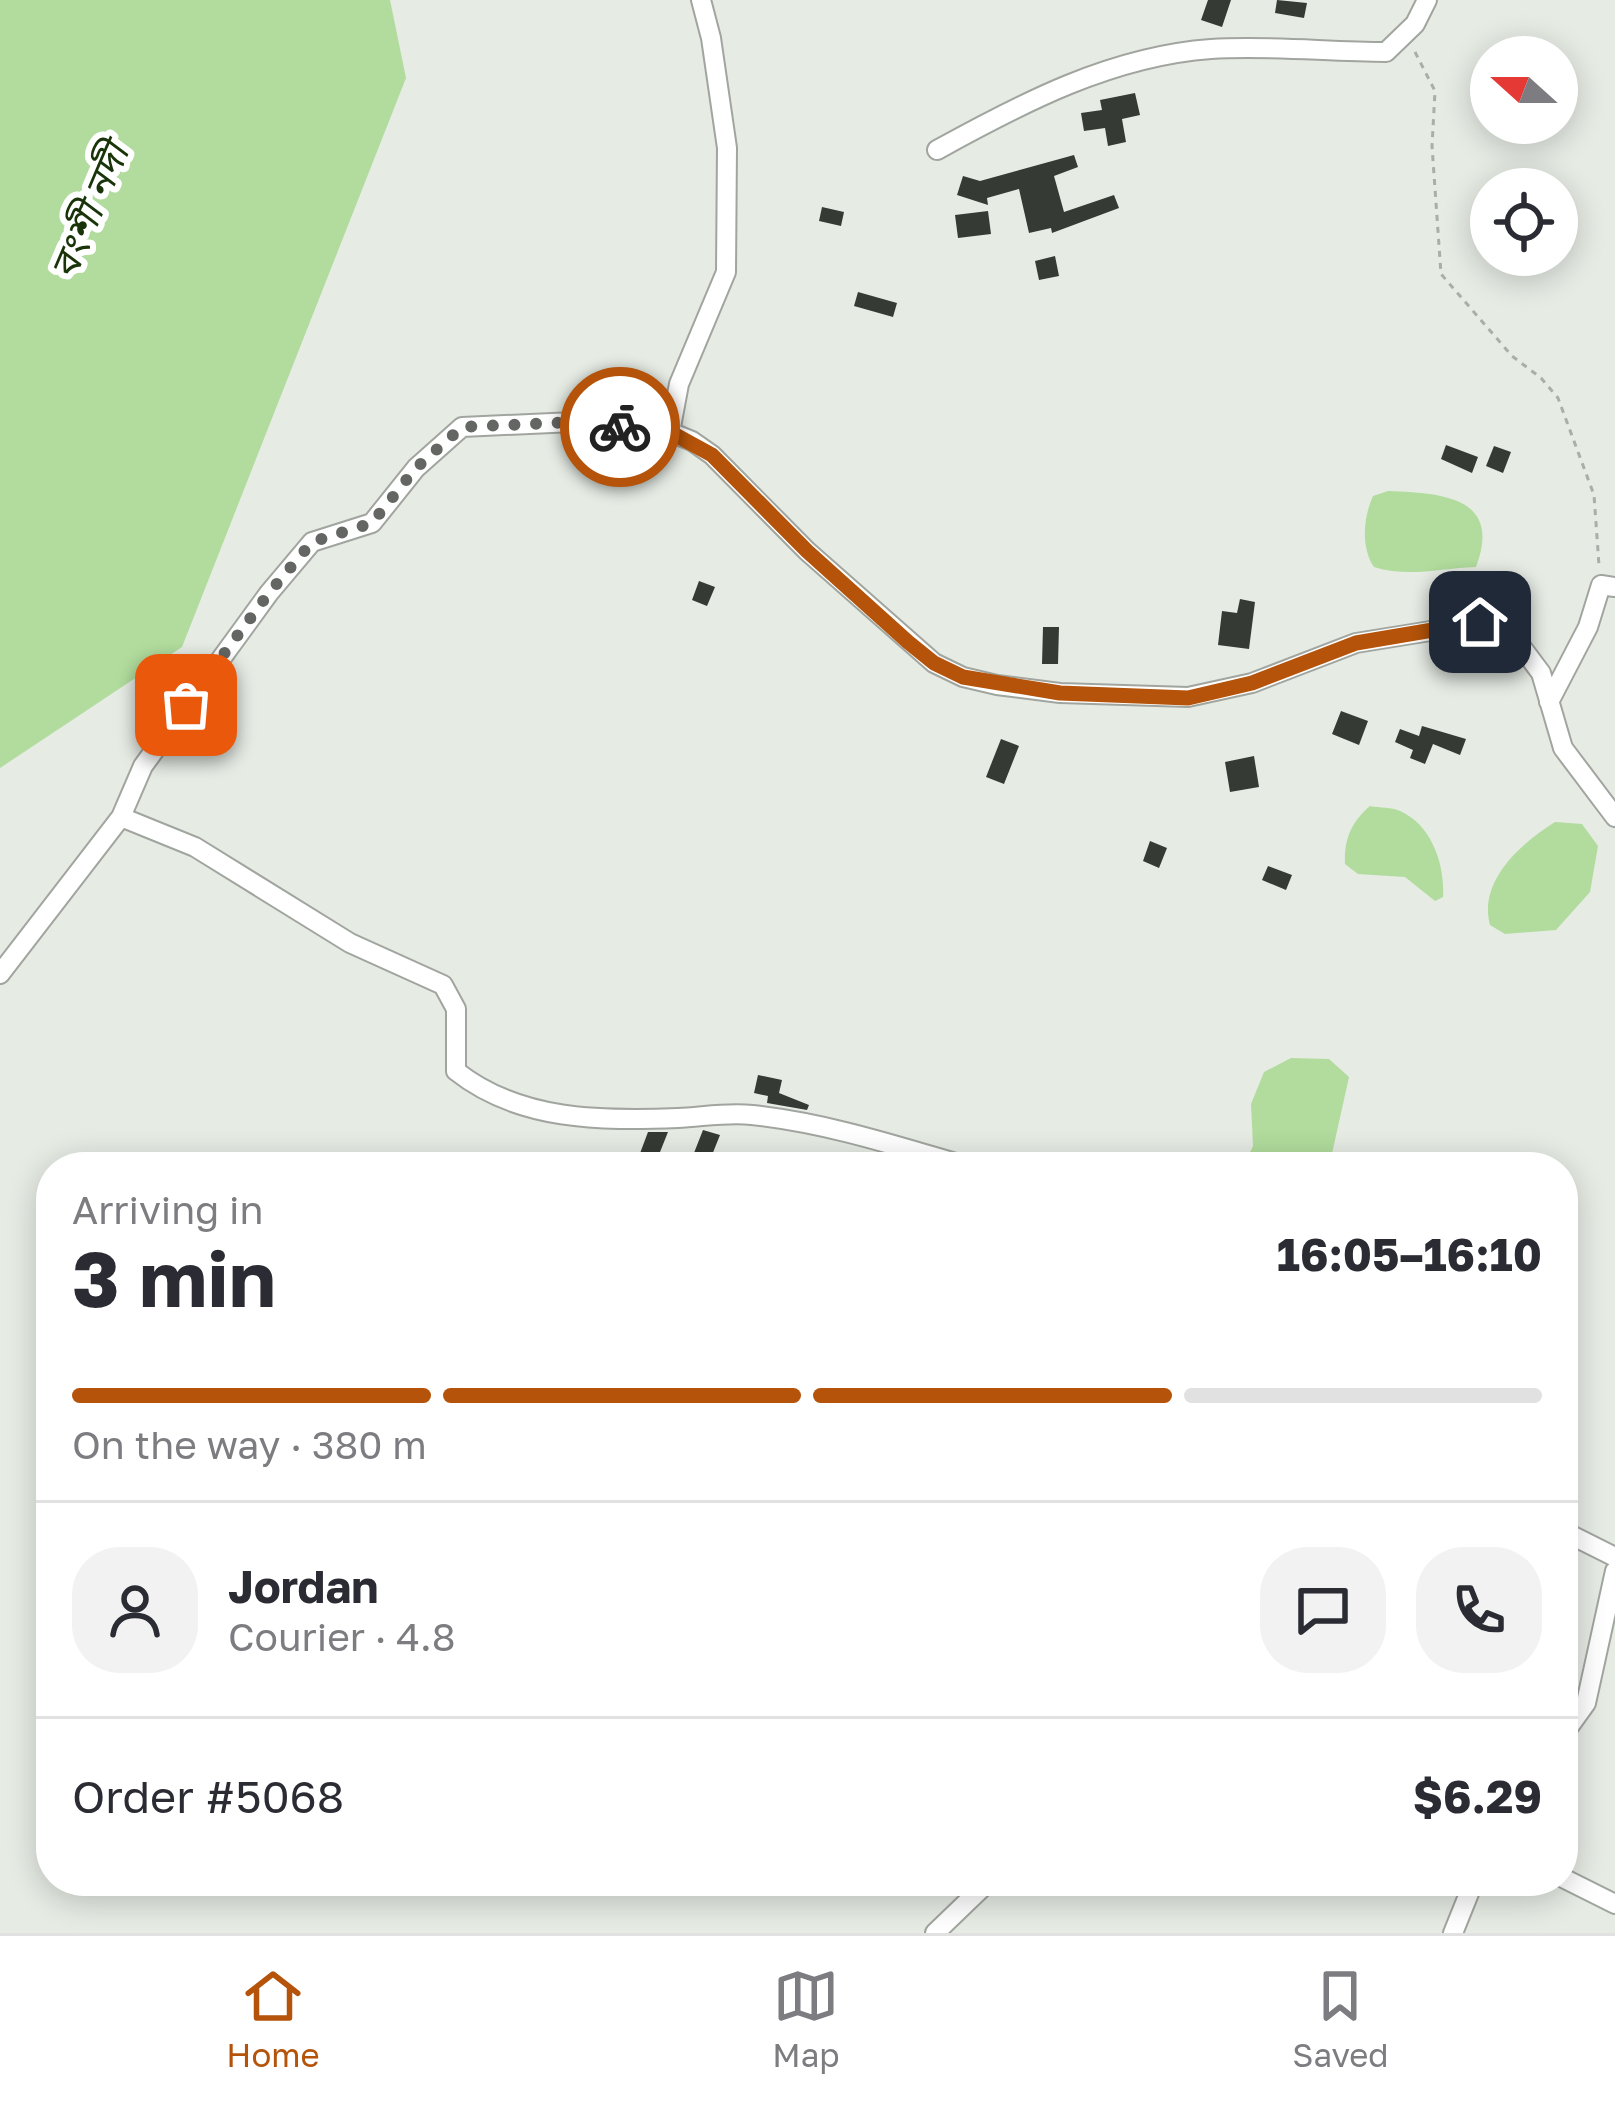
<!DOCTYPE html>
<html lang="en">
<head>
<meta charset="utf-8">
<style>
	:root { --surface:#fff; --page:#f2f2f3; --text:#2b2b33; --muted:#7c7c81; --line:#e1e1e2; --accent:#b45309 }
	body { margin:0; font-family:"Golos Text","Noto Sans Bengali",sans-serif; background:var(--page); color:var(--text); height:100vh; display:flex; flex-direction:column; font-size:45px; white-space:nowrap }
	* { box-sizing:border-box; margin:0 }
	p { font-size:39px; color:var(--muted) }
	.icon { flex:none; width:66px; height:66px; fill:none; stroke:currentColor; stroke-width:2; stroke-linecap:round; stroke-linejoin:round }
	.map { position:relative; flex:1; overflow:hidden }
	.drawer { position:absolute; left:36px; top:1152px; width:1542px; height:744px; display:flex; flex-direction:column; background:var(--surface); border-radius:48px; box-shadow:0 6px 30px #0003 }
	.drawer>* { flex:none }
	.needle { width:78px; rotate:291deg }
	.tools { position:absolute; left:1470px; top:36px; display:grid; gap:24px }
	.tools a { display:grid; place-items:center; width:108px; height:108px; border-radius:50%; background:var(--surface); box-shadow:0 6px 30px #0003; font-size:60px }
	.pin { position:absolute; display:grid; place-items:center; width:102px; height:102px; color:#fff; margin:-51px; border-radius:24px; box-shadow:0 6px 18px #0006 }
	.courier { position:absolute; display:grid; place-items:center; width:120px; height:120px; margin:-60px; border:9px solid #b45309; border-radius:50%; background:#fff; color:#222; box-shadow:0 3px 15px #0007 }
	.head em { font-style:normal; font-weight:700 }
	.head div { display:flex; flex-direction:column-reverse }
	.head { display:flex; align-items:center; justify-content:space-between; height:204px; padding:0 36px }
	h1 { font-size:78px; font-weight:700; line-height:90px }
	.bar { display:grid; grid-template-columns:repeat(4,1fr); gap:18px 12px; align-content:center; height:144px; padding:0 36px }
	.bar i { height:15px; border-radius:9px; background:var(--line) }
	.bar .selected { background:var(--accent) }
	.bar p { grid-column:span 4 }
	.line { display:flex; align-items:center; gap:30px; padding:0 36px; border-top:3px solid var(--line) }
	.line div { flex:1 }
	.round { display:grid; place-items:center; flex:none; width:126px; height:126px; border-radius:48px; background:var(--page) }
	.tab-bar { display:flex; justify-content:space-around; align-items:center; height:168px; border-top:3px solid var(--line); background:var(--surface); font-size:33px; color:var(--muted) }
	.tab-bar a { display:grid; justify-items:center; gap:6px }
	.tab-bar .selected { color:var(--accent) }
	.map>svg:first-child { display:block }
	.water { fill:#b1dc9d }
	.building { fill:#363a34 }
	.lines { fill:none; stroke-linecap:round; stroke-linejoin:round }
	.minor-casing { stroke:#a1a59f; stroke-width:22 }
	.path { stroke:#aaaea8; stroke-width:3; stroke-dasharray:6 6; stroke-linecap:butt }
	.minor { stroke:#fff; stroke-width:18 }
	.done { stroke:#646663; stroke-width:12; stroke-dasharray:0 21.6 }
	.route { stroke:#b45309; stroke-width:15 }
	.labels { text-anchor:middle; stroke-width:12; stroke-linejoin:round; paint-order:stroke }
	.water-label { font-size:39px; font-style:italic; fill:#1a3409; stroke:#fff }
</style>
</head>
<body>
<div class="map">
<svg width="1615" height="1933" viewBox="0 0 1615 1933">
	<rect width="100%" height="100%" fill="#e6ebe4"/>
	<path class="water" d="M0,0H390L406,78L182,647L0,768Z
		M1388,491C1440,493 1503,496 1476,567C1440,568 1409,578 1374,567C1361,548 1363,518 1373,496Z
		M1370,806C1379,808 1392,807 1400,811C1432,825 1445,865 1443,897L1435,901L1405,877L1358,874L1345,864C1344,840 1351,822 1370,806Z
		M1555,822L1582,824L1598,846L1590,892L1556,930L1505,934L1490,925C1478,881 1521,843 1555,822Z
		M1291,1058L1329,1059L1349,1077L1329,1167H1243L1253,1146L1251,1104L1264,1072Z"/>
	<path class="building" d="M1208,0H1231L1222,27L1201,20Z
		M1277,0L1307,3L1304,18L1275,13Z
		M1135,93L1140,115L1122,119L1126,142L1108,146L1105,128L1084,131L1081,113L1102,110L1100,100Z
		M1074,155L1078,167L1054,176L1064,212L1114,195L1119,208L1052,233L1051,228L1029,233L1019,189L987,198L988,205L957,195L963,176L980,181Z
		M822,207L844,212L841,226L819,221Z
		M988,211L991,234L958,238L955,215Z
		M1055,256L1059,276L1039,280L1035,261Z
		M858,292L897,303L893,317L854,306Z
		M1446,445L1478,457L1472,473L1441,459Z
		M1494,446L1511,452L1503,473L1486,466Z
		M699,581L715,587L707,606L692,600Z
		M1240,599L1255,602L1249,649L1218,645L1222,611L1237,613Z
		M1043,627H1059L1058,664H1042Z
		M1341,711L1368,721L1359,745L1332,734Z
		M1422,726L1466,739L1460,755L1433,744L1425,764L1410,758L1413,750L1395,742L1400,729L1419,736Z
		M1001,739L1019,746L1004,784L986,777Z
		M1254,756L1259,787L1230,792L1225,762Z
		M1150,841L1167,848L1159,868L1143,861Z
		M1268,866L1292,875L1286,890L1262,880Z
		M758,1075L782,1080L779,1093L809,1105L807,1110L767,1103L768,1096L754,1093Z
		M703,1130L720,1135L708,1165L692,1158Z
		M648,1132H668L654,1167L636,1164Z"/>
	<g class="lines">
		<g class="minor-casing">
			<path id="minor" d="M937,150C1022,103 1112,56 1211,49C1268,45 1328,52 1386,52L1415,24L1427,0
				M670,432L679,384L726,272L727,148L711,38L701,0
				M1549,702L1588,627L1601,585L1615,587
				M121,817L195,847L350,943L443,985L456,1009V1071C519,1121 601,1121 678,1118C702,1117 728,1112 752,1115C827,1123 897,1146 969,1167
				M0,974L121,817L143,766L269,593L312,542L372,523L416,468L462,427L574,422L670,432L692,441L712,455L807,551L934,663L963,677L997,685L1060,693L1188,697L1252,683L1356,643L1480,623L1511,633L1541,673L1563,748L1615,817
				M1563,1531L1615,1557
				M1563,1735L1586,1703L1615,1571
				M1563,1878L1615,1904
				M935,1933L989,1881
				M1453,1933L1474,1881"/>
		</g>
		<path class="path" d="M1415,52L1435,91L1432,146L1441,274L1512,356L1541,378L1558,398L1594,495L1599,565"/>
		<use href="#minor" class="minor"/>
	</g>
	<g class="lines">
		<path class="done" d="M186,705L269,593L312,542L372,523L416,468L462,427L574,422L620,427"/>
		<path class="route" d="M620,427L670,432L712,455L807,551L908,642L934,663L963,677L1060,693L1188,698L1252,683L1356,643L1480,622"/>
	</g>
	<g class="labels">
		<g class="water-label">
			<text transform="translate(89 211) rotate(-67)" y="14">বংশী নদী</text>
		</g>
	</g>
</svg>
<div class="tools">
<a><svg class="needle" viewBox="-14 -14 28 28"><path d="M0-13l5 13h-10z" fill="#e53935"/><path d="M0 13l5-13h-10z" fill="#7c7c81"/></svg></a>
<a><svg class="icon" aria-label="locate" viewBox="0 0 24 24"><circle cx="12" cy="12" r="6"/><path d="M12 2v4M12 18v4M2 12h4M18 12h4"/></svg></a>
</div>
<div class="pin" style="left:186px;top:705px;background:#ea580c"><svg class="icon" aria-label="bag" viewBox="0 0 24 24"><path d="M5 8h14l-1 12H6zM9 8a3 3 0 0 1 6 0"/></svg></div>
<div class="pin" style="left:1480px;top:622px;background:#1f2937"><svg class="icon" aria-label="home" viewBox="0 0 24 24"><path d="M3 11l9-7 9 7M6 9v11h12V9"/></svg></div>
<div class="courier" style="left:620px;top:427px"><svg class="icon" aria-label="bike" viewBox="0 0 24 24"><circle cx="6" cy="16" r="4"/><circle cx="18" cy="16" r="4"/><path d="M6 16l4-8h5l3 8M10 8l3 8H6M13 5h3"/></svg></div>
<section class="drawer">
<div class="head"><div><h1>3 min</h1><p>Arriving in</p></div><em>16:05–16:10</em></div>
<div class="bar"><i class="selected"></i><i class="selected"></i><i class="selected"></i><i></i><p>On the way · 380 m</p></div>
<div class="line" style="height:216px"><a class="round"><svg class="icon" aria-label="person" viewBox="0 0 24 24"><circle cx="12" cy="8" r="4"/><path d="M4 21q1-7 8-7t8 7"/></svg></a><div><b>Jordan</b><p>Courier · 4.8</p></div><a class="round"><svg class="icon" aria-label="chat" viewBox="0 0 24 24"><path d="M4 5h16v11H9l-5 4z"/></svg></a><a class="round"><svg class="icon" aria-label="phone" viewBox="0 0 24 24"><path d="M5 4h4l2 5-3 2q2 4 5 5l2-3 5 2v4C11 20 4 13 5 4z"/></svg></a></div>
<div class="line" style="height:156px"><div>Order #5068</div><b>$6.29</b></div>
</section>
</div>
<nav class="tab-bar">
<a class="selected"><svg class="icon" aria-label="home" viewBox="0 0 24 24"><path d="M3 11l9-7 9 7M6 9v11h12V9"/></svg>Home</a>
<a><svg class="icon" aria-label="map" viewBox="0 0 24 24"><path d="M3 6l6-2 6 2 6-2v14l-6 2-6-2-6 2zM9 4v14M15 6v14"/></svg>Map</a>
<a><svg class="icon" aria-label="saved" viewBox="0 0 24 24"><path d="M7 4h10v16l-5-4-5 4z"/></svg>Saved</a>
</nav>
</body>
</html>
